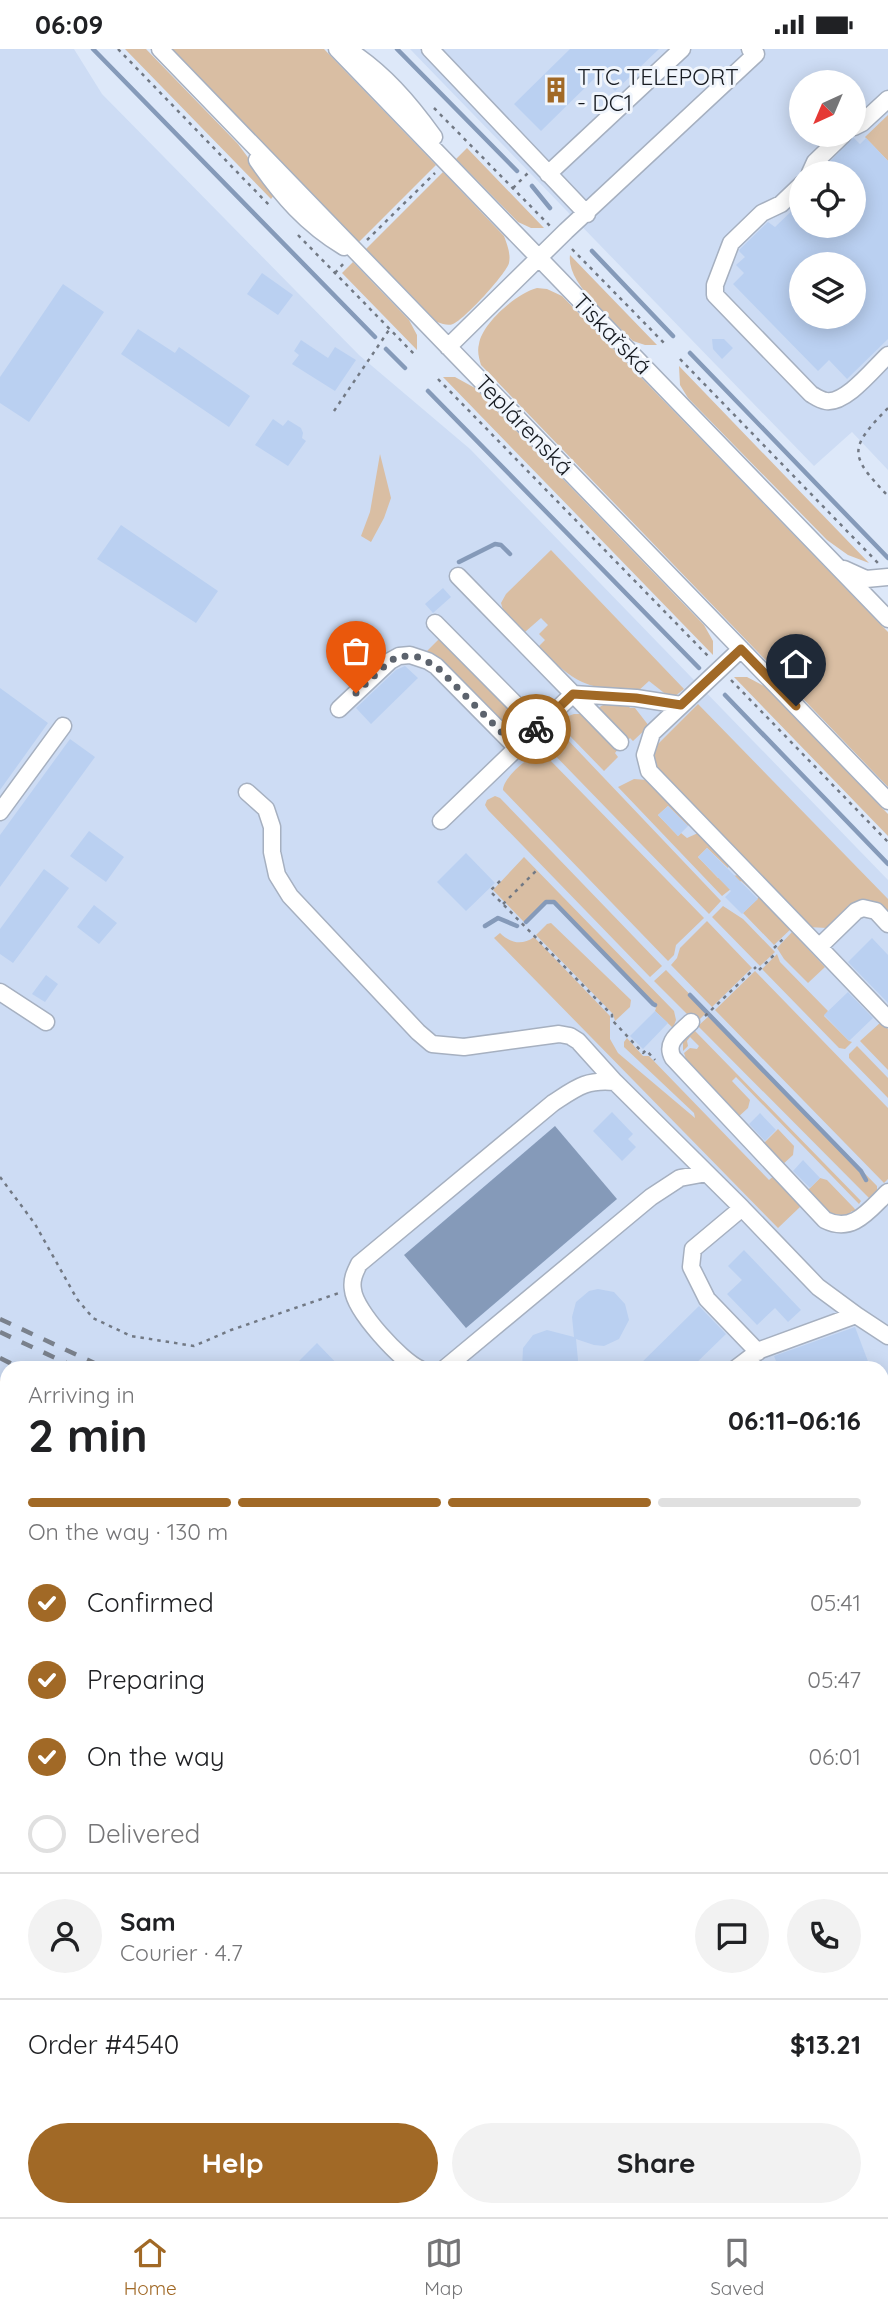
<!DOCTYPE html>
<html lang="en">
<head>
<meta charset="utf-8">
<style>
	:root { --surface:#fff; --page:#f2f2f2; --text:#202124; --muted:#757577; --line:#e0e0e0; --accent:#a16926 }
	body { margin:0; font-family:Quicksand,sans-serif; background:var(--page); color:var(--text); height:100vh; display:flex; flex-direction:column; font-size:26px; white-space:nowrap }
	* { box-sizing:border-box; margin:0 }
	p { font-size:23px; color:var(--muted) }
	.icon { flex:none; width:38px; height:38px; fill:none; stroke:currentColor; stroke-width:2; stroke-linecap:round; stroke-linejoin:round }
	.map { position:relative; flex:1; overflow:hidden }
	.drawer { position:absolute; left:0px; top:1312px; width:889px; height:856px; display:flex; flex-direction:column; background:var(--surface); border-radius:21px 21px 0 0; box-shadow:0 4px 18px #0003 }
	.drawer>* { flex:none }
	.needle { width:46px; rotate:224deg }
	.controls { position:absolute; left:789px; top:21px; display:grid; gap:14px }
	.controls a { display:grid; place-items:center; width:77px; height:77px; border-radius:50%; background:var(--surface); box-shadow:0 4px 18px #0003; font-size:35px }
	.pin { position:absolute; display:grid; place-items:center; width:60px; height:60px; color:#fff; margin:-72px -30px; border-radius:50% 50% 50% 0; rotate:-45deg; box-shadow:0 0 7px #0007 }
	.pin .icon { rotate:45deg }
	.courier { position:absolute; display:grid; place-items:center; width:70px; height:70px; margin:-35px; border:5px solid #a16926; border-radius:50%; background:#fff; color:#222; box-shadow:0 2px 9px #0007 }
	.headline em { font-style:normal; font-weight:700 }
	.headline div { display:flex; flex-direction:column-reverse }
	.headline { display:flex; align-items:center; justify-content:space-between; height:119px; padding:0 28px }
	h1 { font-size:46px; font-weight:700; line-height:52px }
	.bar { display:grid; grid-template-columns:repeat(4,1fr); gap:10px 7px; align-content:center; height:84px; padding:0 28px }
	.bar i { height:9px; border-radius:5px; background:var(--line) }
	.bar .current { background:var(--accent) }
	.bar p { grid-column:span 4 }
	.line { display:flex; align-items:center; gap:18px; padding:0 28px; border-top:2px solid var(--line) }
	.line div { flex:1 }
	.round { display:grid; place-items:center; flex:none; width:74px; height:74px; border-radius:37px; background:var(--page) }
	ol { padding:0 28px; list-style:none }
	li { display:flex; align-items:center; gap:21px; height:77px }
	li p { margin-inline-start:auto }
	li .icon { padding:7px; border-radius:50%; background:var(--accent); color:#fff; stroke-width:4 }
	li:last-child { color:var(--muted) }
	li i { width:38px; height:38px; border:4px solid var(--line); border-radius:50% }
	.action { display:flex; gap:14px; margin-top:auto; padding:14px 28px }
	.action a { flex:1; height:80px; border-radius:42px; background:var(--accent); color:#fff; font-size:28px; font-weight:700; line-height:80px; text-align:center }
	.action a+a { background:var(--page); color:var(--text) }
	.status { display:flex; justify-content:space-between; align-items:center; height:49px; padding:0 35px; background:var(--surface); direction:ltr }
	.status svg { height:19px; fill:currentColor }
	.dock { display:flex; justify-content:space-around; align-items:center; height:98px; border-top:2px solid var(--line); background:var(--surface); font-size:19px; color:var(--muted) }
	.dock a { display:grid; justify-items:center; gap:4px }
	.dock .current { color:var(--accent) }
	.map>svg:first-child { display:block }
	.built { fill:#cddcf4; fill-rule:evenodd }
	.green { fill:#d9bea3 }
	.water { fill:#859ab9 }
	.lines { fill:none; stroke-linecap:round; stroke-linejoin:round }
	.stream { stroke:#859ab9; stroke-width:4.5 }
	.building { fill:#bad0f1; fill-rule:evenodd }
	.minor-casing { stroke:#a6b0c0; stroke-width:19 }
	.path { stroke:#727984; stroke-width:2.5; stroke-dasharray:3.5 5; stroke-linecap:butt }
	.minor { stroke:#fff; stroke-width:16 }
	.rail { stroke:#7a818c; stroke-width:4.5; stroke-dasharray:12 12; stroke-linecap:butt }
	.done { stroke:#5c636d; stroke-width:7; stroke-dasharray:0 12.6 }
	.route { stroke:#a16926; stroke-width:9 }
	.labels { text-anchor:middle; stroke-width:6; stroke-linejoin:round; paint-order:stroke }
	.poi-label { font-size:23px; fill:#171b21; stroke:#f0f5fc; text-anchor:start }
	.street-label { font-size:23px; fill:#171b21; stroke:#f0f5fc }
</style>
</head>
<body>
<div class="status"><b>06:09</b><svg viewBox="0 0 49 12"><path d="M0 12V9h3v3zM5 12V6h3v6zM10 12V3h3v9zM15 12V0h3v12zM26 1h20v11H26zM47 4h2v5h-2z"/></svg></div>
<div class="map">
<svg width="888" height="2168" viewBox="0 0 888 2168">
	<rect width="100%" height="100%" fill="#dde8f9"/>
	<path class="built" d="M0,0H74L102,45L359,306L470,400L888,831V1740L882,1737V1320H7V1334L0,1331Z
		M410,0H888V421L852,383L814,417ZM802,33H854V86H802ZM802,124H854V177H802ZM802,215H854V268H802Z
		M347,2161H452L470,2168H365Z"/>
	<path class="green" d="M125,0H146L238,95L275,145L271,150Z
		M172,0H324L436,116L359,193Z
		M888,66V112L865,88Z
		M467,99L544,179H531L518,173L456,110Z
		M443,123L504,187C507,195 511,205 509,214C506,225 464,271 453,275C448,277 443,275 437,273L366,200Z
		M570,206L657,296H645L633,292C613,271 566,235 570,206Z
		M353,213L409,271L417,286V301L342,224Z
		M537,239L547,240L562,247L888,583V738L481,316C479,309 477,302 479,295C482,274 517,244 537,239Z
		M679,317L869,514L848,506L827,491L688,349L680,336Z
		M443,328H455L475,339L704,576L713,592V606Z
		M380,405L391,449L384,469L371,493L361,487L370,463Z
		M551,501L684,640L674,648L668,647L649,632L637,643C585,639 576,635 538,598L545,591L539,585L548,576L541,569L525,583L503,561L501,554L506,545Z
		M441,588L525,675L515,685L509,684L427,602Z
		M734,628H747L764,637L888,765V787Z
		M605,655H627L630,659H635L649,677L633,692L630,689L625,694L594,661Z
		M698,655L888,850V864C858,834 852,863 827,879L808,878L665,734C658,721 650,712 656,697Z
		M574,665H587L619,699L615,704L618,708L604,722L569,686L551,681L548,678L560,670Z
		M547,682L566,689L721,852L709,865L544,695L542,689Z
		M538,704L549,710L704,869L676,896L674,906L668,912L503,741C503,729 527,709 538,704Z
		M634,730L647,731L654,735L690,774L688,777L668,757L658,766L678,787L681,784L687,789L698,784L730,813L728,819L707,799L698,808L718,829L739,826L793,878L774,896L743,864L759,848L741,832L722,847L618,738Z
		M495,747L500,749L662,917L650,928L488,761L485,756L487,751Z
		M524,808L674,962L676,971L673,979L655,962L656,959L553,852L546,851L524,873L493,841Z
		M723,857L743,870L775,903L760,917L712,868Z
		M707,872L752,919L712,958L671,916L677,909L680,899Z
		M551,874L631,951L630,958L615,972L613,965L536,886L547,875Z
		M792,883L825,918L808,934L784,910L777,899Z
		M500,884C510,894 522,897 534,888L610,967V990L618,1004L695,1069L694,1064L624,998V993L627,989L643,1007H649L769,1131L776,1125L794,1144L800,1158L778,1179L494,889Z
		M777,905L780,913L828,962L824,967L849,992L852,993L845,1000L839,999L762,920Z
		M666,921L707,963L696,974L654,932Z
		M755,922L888,1059V1130L884,1134L715,961Z
		M710,966L877,1137V1141L869,1149L698,977Z
		M881,973L888,980V1021L860,992Z
		M691,982H695L861,1152L859,1155L736,1028L732,1032L750,1051L748,1059L736,1070L689,1020L684,1004L690,999L697,1000L699,997L690,988L687,992L688,997L683,1002V991Z
		M857,997L888,1029V1049L849,1009V1005Z
		M778,1080L794,1097L793,1106L781,1117L761,1097Z
		M820,1129L827,1131L854,1159L856,1162L855,1164L852,1162L847,1167L829,1164L805,1144Z
		M0,1331L7,1334V1440H0Z
		M882,1737L888,1740V1829L882,1827Z
		M0,2027L7,2030V2161H347L365,2168H0Z
		M452,2161H528L549,2168H470Z"/>
	<path class="water" d="M555,1077L617,1150L466,1279L404,1206Z"/>
	<g class="lines">
		<path class="stream" d="M93,0L375,288
			M397,0L517,122
			M532,137L550,159
			M592,202L673,287
			M386,300L405,319
			M690,304L888,509
			M428,342L699,619
			M459,513L495,495L501,496L510,505
			M725,646L888,815
			M526,873L546,853H554L653,955L655,956
			M485,877L498,869L517,877
			M690,946L861,1122L866,1131"/>
	</g>
	<path class="building" d="M570,0H659L615,42L599,25L541,82L514,55Z
		M853,88L860,95L866,89L888,112V290L847,330L829,311L818,322L733,235L744,224L736,216L745,208L739,202L740,200L768,173L775,178L802,152V177H854V124H828L824,119ZM802,215H854V268H802Z
		M262,224L293,246L278,266L247,245Z
		M63,235L104,263L29,373L0,354V328Z
		M138,280L175,304L179,298L250,347L229,378L121,305Z
		M712,290H724L733,299L722,310L713,300Z
		M301,291L328,309L335,298L356,311L335,342L292,315L299,306L294,302Z
		M273,370L283,377L288,371L301,379L303,384L302,389L306,392L288,417L255,396Z
		M121,476L218,542L196,574L97,510Z
		M443,539L451,548L433,564L425,555Z
		M405,617L418,629L371,675L356,659L396,621Z
		M0,639L48,674L0,741Z
		M70,690L95,708L0,838V786Z
		M668,757L688,777L678,787L658,766Z
		M89,782L124,808L106,833L70,807Z
		M707,799L758,850L742,865L725,848L731,842L698,808Z
		M466,804L495,834L466,862L437,833Z
		M44,820L69,839L13,914L0,905V880Z
		M94,856L117,874L99,895L77,878Z
		M872,889L888,906V954L848,913Z
		M46,926L58,935L45,953L32,945Z
		M848,943L873,969L849,992L824,966Z
		M655,962L668,974L643,1000L630,987Z
		M612,1063L633,1085L628,1090L636,1098L622,1112L593,1082Z
		M760,1064L776,1081L765,1092L749,1075Z
		M803,1111L820,1129L810,1139L793,1122Z
		M744,1201L801,1261L788,1273L775,1259L757,1276L727,1245L742,1231L728,1217Z
		M598,1240L614,1243L625,1255L629,1271L619,1290L604,1297L594,1296L576,1290L578,1311L576,1320H522L523,1299L533,1286L547,1281L574,1288L572,1268L576,1253L589,1242Z
		M699,1257L726,1285L690,1320H635Z
		M855,1278L869,1315L857,1320H779L774,1307Z
		M317,1294L342,1320H291Z"/>
	<g class="lines">
		<g class="minor-casing">
			<path id="minor" d="M160,0L888,752
				M337,0L888,570
				M347,0C383,23 409,53 434,88
				M430,0L587,165
				M854,78L862,74L888,50
				M257,111C282,147 306,175 344,198
				M810,124L815,113L843,86
				M548,125L682,0
				M802,135L781,155L762,164L731,194L715,236V246L811,345C816,348 820,351 826,352C846,355 874,319 888,306
				M448,298L566,182L756,5L750,0
				M844,520L866,530L888,528
				M458,527L620,693
				M435,574L538,678
				M741,600L652,684L645,706L649,722L819,898L856,862L863,859L876,862L888,875
				M339,660L390,612L399,607L410,606L428,612L436,617L517,699
				M247,743L266,760L272,778V803L277,826L290,847L418,983L432,995L464,998L559,985L570,987L578,992L615,1033L742,1159
				M0,763L63,677
				M441,772L573,645L636,649L681,656
				M819,898L888,970
				M0,943L46,973
				M691,973C680,984 664,993 673,1009L825,1171C853,1185 869,1161 888,1143
				M758,1303L707,1250L691,1218L693,1200L742,1159L818,1238L856,1266
				M420,1320C401,1312 355,1262 353,1241C351,1231 355,1223 359,1215L553,1054C576,1039 586,1030 615,1033
				M444,1320L651,1148L680,1129L707,1124
				M735,1320L760,1301L856,1266L888,1287
				M882,1377L888,1371"/>
		</g>
		<path class="path" d="M118,0L269,156
			M434,59L550,177
			M513,139L528,124
			M298,186L416,307
			M367,191L435,124
			M572,200L665,295
			M335,224L345,213
			M680,310L878,514
			M438,330L709,608
			M888,359C848,400 849,406 888,447
			M334,362L389,281
			M731,631L888,793
			M500,832L490,842L612,966V971L643,1004L646,1001L655,1011
			M503,855L539,819
			M774,899L786,887
			M759,921L777,903
			M705,967L756,918
			M0,1128L35,1175L77,1250L93,1269L131,1287L194,1297L231,1281L339,1244
			M0,2059L7,2062
			M250,2161L267,2168"/>
		<use href="#minor" class="minor"/>
		<path class="rail" d="M0,1270L107,1320
			M0,1283L79,1320
			M0,1309L22,1320
			M882,1691L888,1693
			M0,2002L7,2004
			M0,2013L7,2016
			M384,2161L401,2168
			M416,2161L433,2168"/>
	</g>
	<g class="lines">
		<path class="done" d="M356,644L390,612L399,607L418,608L436,617L517,699L536,680"/>
		<path class="route" d="M536,680L573,645L636,649L681,656L741,600L796,657"/>
	</g>
	<defs>
		<g id="building-bare" transform="scale(2.1)"><path d="M-4-6H4V6H1V3H-1V6H-4ZM-2.5-4.3h1.7v1.8h-1.7ZM.8-4.3h1.7v1.8H.8ZM-2.5-1h1.7V.8h-1.7ZM.8-1h1.7V.8H.8Z" fill="#a16926" stroke="#f0f5fc" stroke-width="2.5" paint-order="stroke"/></g>
	</defs>
	<g fill-rule="evenodd">
		<use href="#building-bare" x="556" y="41"/>
	</g>
	<g class="labels">
		<g class="poi-label">
			<text x="577" y="36">TTC TELEPORT<tspan x="577" dy="26">- DC1</tspan></text>
		</g>
		<g class="street-label">
			<text transform="translate(612 285) rotate(46)" y="8">Tiskařská</text>
			<text transform="translate(524 376) rotate(46)" y="8">Teplárenská</text>
		</g>
	</g>
</svg>
<div class="controls">
<a><svg class="needle" viewBox="-14 -14 28 28"><path d="M0-13l5 13h-10z" fill="#e53935"/><path d="M0 13l5-13h-10z" fill="#757577"/></svg></a>
<a><svg class="icon" aria-label="locate" viewBox="0 0 24 24"><circle cx="12" cy="12" r="6"/><path d="M12 2v4M12 18v4M2 12h4M18 12h4"/></svg></a>
<a><svg class="icon" aria-label="layers" viewBox="0 0 24 24"><path d="M12 4l9 5-9 5-9-5zM3 14l9 5 9-5"/></svg></a>
</div>
<div class="pin" style="left:356px;top:644px;background:#ea580c"><svg class="icon" aria-label="bag" viewBox="0 0 24 24"><path d="M5 8h14l-1 12H6zM9 8a3 3 0 0 1 6 0"/></svg></div>
<div class="pin" style="left:796px;top:657px;background:#1f2937"><svg class="icon" aria-label="home" viewBox="0 0 24 24"><path d="M3 11l9-7 9 7M6 9v11h12V9"/></svg></div>
<div class="courier" style="left:536px;top:680px"><svg class="icon" aria-label="bike" viewBox="0 0 24 24"><circle cx="6" cy="16" r="4"/><circle cx="18" cy="16" r="4"/><path d="M6 16l4-8h5l3 8M10 8l3 8H6M13 5h3"/></svg></div>
<section class="drawer">
<div class="headline"><div><h1>2 min</h1><p>Arriving in</p></div><em>06:11–06:16</em></div>
<div class="bar"><i class="current"></i><i class="current"></i><i class="current"></i><i></i><p>On the way · 130 m</p></div>
<ol>
<li><svg class="icon" aria-label="check" viewBox="0 0 24 24"><path d="M5 12l5 5 9-10"/></svg>Confirmed<p>05:41</p></li>
<li><svg class="icon" aria-label="check" viewBox="0 0 24 24"><path d="M5 12l5 5 9-10"/></svg>Preparing<p>05:47</p></li>
<li><svg class="icon" aria-label="check" viewBox="0 0 24 24"><path d="M5 12l5 5 9-10"/></svg>On the way<p>06:01</p></li>
<li><i></i>Delivered</li>
</ol>
<div class="line" style="height:126px"><a class="round"><svg class="icon" aria-label="person" viewBox="0 0 24 24"><circle cx="12" cy="8" r="4"/><path d="M4 21q1-7 8-7t8 7"/></svg></a><div><b>Sam</b><p>Courier · 4.7</p></div><a class="round"><svg class="icon" aria-label="chat" viewBox="0 0 24 24"><path d="M4 5h16v11H9l-5 4z"/></svg></a><a class="round"><svg class="icon" aria-label="phone" viewBox="0 0 24 24"><path d="M5 4h4l2 5-3 2q2 4 5 5l2-3 5 2v4C11 20 4 13 5 4z"/></svg></a></div>
<div class="line" style="height:91px"><div>Order #4540</div><b>$13.21</b></div>
<div class="action"><a>Help</a><a>Share</a></div>
</section>
</div>
<nav class="dock">
<a class="current"><svg class="icon" aria-label="home" viewBox="0 0 24 24"><path d="M3 11l9-7 9 7M6 9v11h12V9"/></svg>Home</a>
<a><svg class="icon" aria-label="map" viewBox="0 0 24 24"><path d="M3 6l6-2 6 2 6-2v14l-6 2-6-2-6 2zM9 4v14M15 6v14"/></svg>Map</a>
<a><svg class="icon" aria-label="saved" viewBox="0 0 24 24"><path d="M7 4h10v16l-5-4-5 4z"/></svg>Saved</a>
</nav>
</body>
</html>
